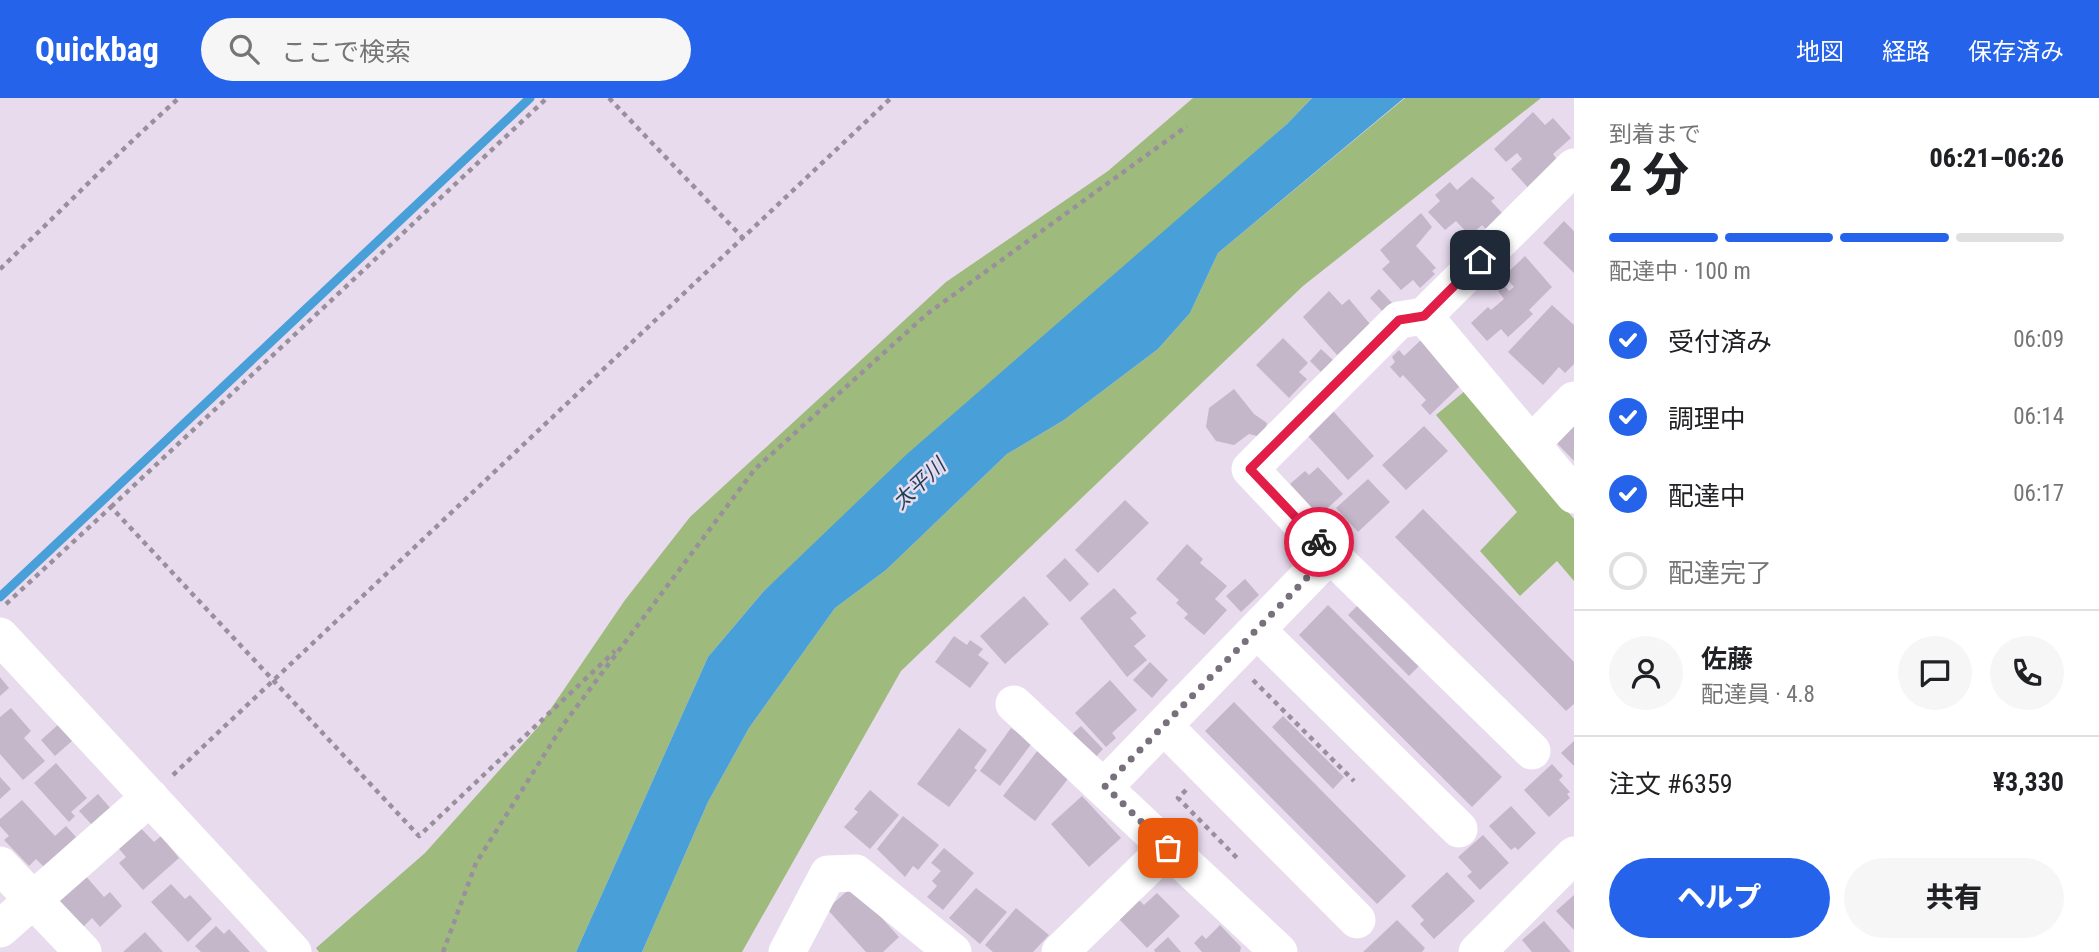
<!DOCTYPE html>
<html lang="ja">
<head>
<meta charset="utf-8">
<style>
	:root { --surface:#fff; --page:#f6f6f6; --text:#202124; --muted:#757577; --line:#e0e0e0; --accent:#2563eb }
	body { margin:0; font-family:"Roboto Condensed","Noto Sans JP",sans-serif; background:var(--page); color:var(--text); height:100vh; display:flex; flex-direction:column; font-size:26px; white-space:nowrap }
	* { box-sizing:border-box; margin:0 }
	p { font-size:23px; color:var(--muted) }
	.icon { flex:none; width:38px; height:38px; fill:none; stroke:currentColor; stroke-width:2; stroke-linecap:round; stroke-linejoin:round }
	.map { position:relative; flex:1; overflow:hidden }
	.sheet { display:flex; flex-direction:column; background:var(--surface); width:525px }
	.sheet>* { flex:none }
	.pin { position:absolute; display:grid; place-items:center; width:60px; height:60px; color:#fff; margin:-30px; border-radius:14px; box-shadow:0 4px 10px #0006 }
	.courier { position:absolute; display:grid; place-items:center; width:70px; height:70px; margin:-35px; border:5px solid #e11d48; border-radius:50%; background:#fff; color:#222; box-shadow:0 2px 9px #0007 }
	.overview em { font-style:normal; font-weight:800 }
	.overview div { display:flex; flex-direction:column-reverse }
	.overview { display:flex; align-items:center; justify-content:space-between; height:119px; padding:0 35px }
	h1 { font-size:46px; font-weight:800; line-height:52px }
	.bar { display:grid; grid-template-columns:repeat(4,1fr); gap:10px 7px; align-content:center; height:84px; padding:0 35px }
	.bar i { height:9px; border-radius:5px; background:var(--line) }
	.bar .current { background:var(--accent) }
	.bar p { grid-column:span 4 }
	.line { display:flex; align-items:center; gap:18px; padding:0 35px; border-top:2px solid var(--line) }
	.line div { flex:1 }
	.round { display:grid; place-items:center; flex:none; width:74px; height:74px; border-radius:37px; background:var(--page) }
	ol { padding:0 35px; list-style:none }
	li { display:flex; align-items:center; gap:21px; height:77px }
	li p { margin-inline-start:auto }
	li .icon { padding:7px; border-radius:50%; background:var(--accent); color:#fff; stroke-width:4 }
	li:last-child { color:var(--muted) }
	li i { width:38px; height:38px; border:4px solid var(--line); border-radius:50% }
	.primary-button { display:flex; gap:14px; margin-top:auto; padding:14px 35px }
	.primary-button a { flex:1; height:80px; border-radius:42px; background:var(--accent); color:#fff; font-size:28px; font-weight:800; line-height:80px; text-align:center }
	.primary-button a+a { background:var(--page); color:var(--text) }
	header { display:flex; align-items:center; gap:42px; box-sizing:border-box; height:98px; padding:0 35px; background:var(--accent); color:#fff }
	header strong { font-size:33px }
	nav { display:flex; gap:38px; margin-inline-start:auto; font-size:24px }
	.search { width:490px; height:63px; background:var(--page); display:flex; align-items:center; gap:18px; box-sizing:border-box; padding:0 24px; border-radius:38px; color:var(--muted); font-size:26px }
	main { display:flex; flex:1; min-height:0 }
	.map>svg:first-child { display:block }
	.green { fill:#9fba7d }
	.water { fill:#49a0d9 }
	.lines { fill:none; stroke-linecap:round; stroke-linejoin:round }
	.stream { stroke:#49a0d9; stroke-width:9 }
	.building { fill:#c4b7ca }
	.path { stroke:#998f9d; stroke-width:4.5; stroke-dasharray:5 5; stroke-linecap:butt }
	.minor { stroke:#fff; stroke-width:37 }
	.done { stroke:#78707c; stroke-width:7; stroke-dasharray:0 12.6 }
	.route { stroke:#e11d48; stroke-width:9 }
	.labels { text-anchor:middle; stroke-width:5; stroke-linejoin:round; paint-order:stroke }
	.water-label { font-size:21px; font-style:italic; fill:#1a3f57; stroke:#e8dbee }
</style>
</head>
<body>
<header>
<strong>Quickbag</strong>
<div class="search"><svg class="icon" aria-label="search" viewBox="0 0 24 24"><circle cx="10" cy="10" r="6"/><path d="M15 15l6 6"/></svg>ここで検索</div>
<nav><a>地図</a><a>経路</a><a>保存済み</a></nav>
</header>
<main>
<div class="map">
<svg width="1574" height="854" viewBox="0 0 1574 854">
	<rect width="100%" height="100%" fill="#e8dbee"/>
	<path class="green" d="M1193,0H1312L1287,26L763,494L708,559L576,854H319L316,850L425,755L539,628L625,502L690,419L946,184L1108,73Z
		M1405,0H1541L1303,188L901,573L742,854H642L708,704L749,630L835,510L886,472L1007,356L1064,322L1158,251L1190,215L1218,155Z
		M1466,292L1574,421V483L1557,463L1520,498L1480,453L1517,414L1436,317Z"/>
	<path class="water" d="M1312,0H1404L1218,155L1190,215L1158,251L1064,322L1007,356L886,472L835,510L749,630L708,704L642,854H576L708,559L763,494L907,356L1287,26Z"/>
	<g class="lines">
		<path class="stream" d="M0,499L530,0"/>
	</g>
	<path class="building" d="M1533,14L1545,27L1553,20L1571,40L1553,56L1558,63L1531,93L1511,71L1522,61L1517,55L1506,64L1494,51Z
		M1472,79L1495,100L1491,103L1503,116L1486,131L1482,127L1470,138L1456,123L1445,132L1428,114L1440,103L1435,97L1450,84L1457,92Z
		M1421,115L1432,129L1416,148L1436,170L1432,173L1435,176L1420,190L1413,182L1401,192L1382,171L1390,164L1380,152Z
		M1564,123L1574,133V175L1543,145Z
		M1525,158L1552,189L1529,212L1533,216L1508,239L1501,231L1487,243L1471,225L1488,209L1491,212L1504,201L1498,193L1504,187L1509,193L1514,189L1504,178Z
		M1379,191L1393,206L1384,215L1370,200Z
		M1329,193L1342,207L1349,201L1370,226L1337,257L1303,219Z
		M1552,207L1574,227V266L1565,275L1559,269L1543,287L1508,254Z
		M1283,240L1308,265L1299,274L1307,281L1289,300L1256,267Z
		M1422,241L1462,286L1430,317L1421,307L1426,302L1403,277L1400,280L1390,269L1395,264L1392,259L1399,252L1404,258Z
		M1321,251L1333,262L1321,274L1310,263Z
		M1234,291L1254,316L1267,325L1265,333L1257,338L1249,336L1234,347L1216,343L1206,329L1209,310Z
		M1333,313L1374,358L1348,382L1307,337Z
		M1574,321V363L1553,341Z
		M1424,328L1448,353L1406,392L1382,367Z
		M1318,369L1343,396L1319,418L1290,386L1305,373L1309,377Z
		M1368,381L1390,404L1358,434L1336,410Z
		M1125,402L1149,425L1098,475L1075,452Z
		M1423,411L1574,564V606L1566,613L1395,439Z
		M1187,446L1203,461L1200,465L1227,488L1215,501L1227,512L1204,537L1184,520L1188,516L1176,505L1179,502L1156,481Z
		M1065,460L1089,486L1070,504L1046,478Z
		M1245,481L1259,497L1241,514L1226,498Z
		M1114,490L1137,515L1130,520L1146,538L1134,548L1147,562L1127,579L1080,520Z
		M1024,498L1049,526L1005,566L980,538Z
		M1359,506L1420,567L1409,578L1348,517Z
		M1328,507L1502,679L1472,709L1299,537Z
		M954,538L967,547L970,542L983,551L978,557L989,565L970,590L935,564Z
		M1150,564L1168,582L1152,600L1133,582Z
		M0,579L9,590L0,598Z
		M1110,582L1137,612L1112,635L1116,640L1106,649L1075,615Z
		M1234,604L1406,778L1377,806L1205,633Z
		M11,610L31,633L24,640L45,663L23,682L0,656V619Z
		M1283,618L1344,679L1333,691L1272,629Z
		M60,625L73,642L55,658L41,642Z
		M1081,628L1103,651L1093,662L1070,638Z
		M959,630L987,652L974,670L977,672L949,709L917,686Z
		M1011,630L1032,645L1000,688L980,673Z
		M1574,643V668L1561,655Z
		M1038,652L1071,677L1035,723L1003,698Z
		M56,665L87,700L71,714L75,718L69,724L34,685Z
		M1552,666L1563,678L1559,682L1570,694L1567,696L1570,700L1549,719L1524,692Z
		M0,679L11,691L0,701Z
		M870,692L899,717L870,751L844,729L858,714L854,711Z
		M98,696L112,712L93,728L79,713Z
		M1082,698L1121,740L1089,769L1051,726Z
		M22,702L55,738L66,728L76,739L44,769L36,761L29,768L4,742L9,738L0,728V721Z
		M1511,708L1536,735L1518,752L1515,749L1511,752L1489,728Z
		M903,718L939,747L918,772L913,768L905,779L877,751Z
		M134,723L154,744L161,738L179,760L143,792L119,765L126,759L112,743Z
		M1483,737L1509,765L1480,792L1467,778L1472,774L1458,759Z
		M944,750L974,775L943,812L927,799L937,788L932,783L941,773L931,765Z
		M1447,774L1475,803L1434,841L1420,826L1424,822L1411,808Z
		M84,776L104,799L110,794L122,808L100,829L92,820L83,829L57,800Z
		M856,785L861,797L899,839L883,854H866L827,811Z
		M171,786L185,801L190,797L212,821L188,844L151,804Z
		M976,790L1007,814L980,846L949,820Z
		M1157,795L1180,818L1147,850L1117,819L1137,800L1144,807Z
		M1574,797V832L1556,813Z
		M1016,810L1049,837L1033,854H993L985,847Z
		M1397,822L1425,850L1422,854H1363Z
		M1544,823L1571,854H1532L1522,842Z
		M1220,827L1241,849L1240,854H1202L1194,845L1202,837L1206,841Z
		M216,828L224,836L229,831L250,854H201L195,848Z
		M145,834L163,854H123Z
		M1168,839L1181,854H1155L1154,852Z"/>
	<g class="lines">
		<path class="path" d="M609,0L744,141
			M0,171C60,114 117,55 179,0
			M111,409L547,0
			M6,506L111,409L419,738L615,553
			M1253,582L1354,683
			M173,677L891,0
			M1186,692L1178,700L1239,762
			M443,854L476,765L563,627L755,371L927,216L1187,28"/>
		<path class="minor" d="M1424,218L1574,69
			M1531,346L1574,302
			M1330,456L1532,653
			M1257,532L1459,731
			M0,538L293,854
			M1014,606L1279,854
			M1164,628L1357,822
			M1105,688L1330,456L1250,371L1399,222L1424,218L1574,397
			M0,767L83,854
			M0,831L150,699
			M787,854L828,776L856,775L953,854
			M1060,854L1168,749
			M1477,854L1574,757"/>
	</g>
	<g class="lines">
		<path class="done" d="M1168,750L1105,688L1330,456L1319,444"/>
		<path class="route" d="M1319,444L1250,371L1399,222L1424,218L1480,162"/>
	</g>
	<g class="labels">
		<g class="water-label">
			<text transform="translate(919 386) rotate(-43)" y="7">太平川</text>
		</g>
	</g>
</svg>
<div class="pin" style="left:1168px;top:750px;background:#ea580c"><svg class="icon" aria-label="bag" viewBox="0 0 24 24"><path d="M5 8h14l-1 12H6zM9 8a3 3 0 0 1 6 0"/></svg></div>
<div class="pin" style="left:1480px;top:162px;background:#1f2937"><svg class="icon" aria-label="home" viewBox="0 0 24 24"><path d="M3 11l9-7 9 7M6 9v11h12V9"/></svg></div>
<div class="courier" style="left:1319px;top:444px"><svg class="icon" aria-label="bike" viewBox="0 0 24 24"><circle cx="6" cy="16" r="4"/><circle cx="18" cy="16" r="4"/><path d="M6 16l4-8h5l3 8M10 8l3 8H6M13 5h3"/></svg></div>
</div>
<section class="sheet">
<div class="overview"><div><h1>2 分</h1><p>到着まで</p></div><em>06:21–06:26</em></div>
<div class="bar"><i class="current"></i><i class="current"></i><i class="current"></i><i></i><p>配達中 · 100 m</p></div>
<ol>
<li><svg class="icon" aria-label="check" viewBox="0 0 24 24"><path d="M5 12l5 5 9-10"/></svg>受付済み<p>06:09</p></li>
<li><svg class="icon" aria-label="check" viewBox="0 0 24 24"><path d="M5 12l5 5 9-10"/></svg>調理中<p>06:14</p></li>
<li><svg class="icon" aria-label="check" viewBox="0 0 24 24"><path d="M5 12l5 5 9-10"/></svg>配達中<p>06:17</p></li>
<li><i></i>配達完了</li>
</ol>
<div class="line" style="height:126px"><a class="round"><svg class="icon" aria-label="person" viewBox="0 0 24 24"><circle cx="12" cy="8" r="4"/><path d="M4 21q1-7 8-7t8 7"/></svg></a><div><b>佐藤</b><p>配達員 · 4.8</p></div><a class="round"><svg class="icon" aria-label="chat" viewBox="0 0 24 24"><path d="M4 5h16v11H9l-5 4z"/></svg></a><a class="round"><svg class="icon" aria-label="phone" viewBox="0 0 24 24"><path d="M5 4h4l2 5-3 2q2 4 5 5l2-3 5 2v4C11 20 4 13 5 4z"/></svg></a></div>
<div class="line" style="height:91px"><div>注文 #6359</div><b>¥3,330</b></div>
<div class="primary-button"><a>ヘルプ</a><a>共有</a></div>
</section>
</main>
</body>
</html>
